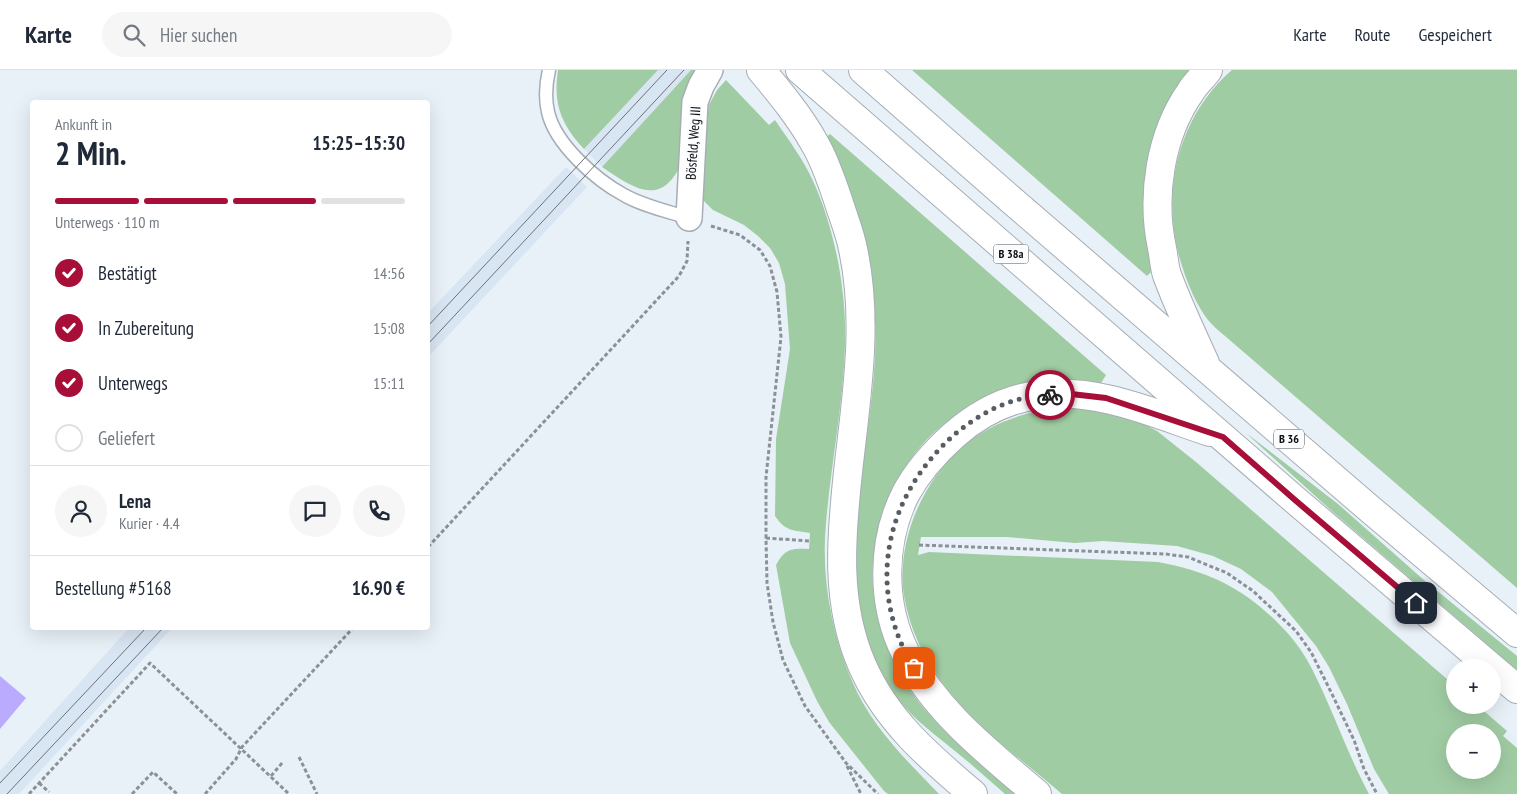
<!DOCTYPE html>
<html lang="de">
<head>
<meta charset="utf-8">
<style>
	:root { --surface:#fff; --page:#f6f6f7; --text:#1f2937; --muted:#747a83; --line:#e0e1e3; --accent:#a70f39 }
	body { margin:0; font-family:"PT Sans Narrow",sans-serif; background:var(--page); color:var(--text); height:100vh; display:flex; flex-direction:column; font-size:19px; white-space:nowrap }
	* { box-sizing:border-box; margin:0 }
	p { font-size:16px; color:var(--muted) }
	.icon { flex:none; width:28px; height:28px; fill:none; stroke:currentColor; stroke-width:2; stroke-linecap:round; stroke-linejoin:round }
	.map { position:relative; flex:1; overflow:hidden }
	.drawer { position:absolute; left:30px; top:30px; width:400px; height:530px; display:flex; flex-direction:column; background:var(--surface); border-radius:5px; box-shadow:0 5px 20px #0002 }
	.drawer>* { flex:none }
	.buttons { position:absolute; left:1446px; top:589px; display:grid; gap:10px }
	.buttons a { display:grid; place-items:center; width:55px; height:55px; border-radius:50%; background:var(--surface); box-shadow:0 5px 20px #0002; font-size:25px }
	.pin { position:absolute; display:grid; place-items:center; width:42px; height:42px; color:#fff; margin:-21px; border-radius:10px; box-shadow:0 2px 8px #0006 }
	.courier { position:absolute; display:grid; place-items:center; width:50px; height:50px; margin:-25px; border:4px solid #a70f39; border-radius:50%; background:#fff; color:#222; box-shadow:0 1px 6px #0007 }
	.headline em { font-style:normal; font-weight:700 }
	.headline div { display:flex; flex-direction:column-reverse }
	.headline { display:flex; align-items:center; justify-content:space-between; height:85px; padding:0 25px }
	h1 { font-size:32px; font-weight:700; line-height:38px }
	.bar { display:grid; grid-template-columns:repeat(4,1fr); gap:8px 5px; align-content:center; height:60px; padding:0 25px }
	.bar i { height:6px; border-radius:4px; background:var(--line) }
	.bar .selected { background:var(--accent) }
	.bar p { grid-column:span 4 }
	.line { display:flex; align-items:center; gap:12px; padding:0 25px; border-top:1px solid var(--line) }
	.line div { flex:1 }
	.round { display:grid; place-items:center; flex:none; width:52px; height:52px; border-radius:26px; background:var(--page) }
	ol { padding:0 25px; list-style:none }
	li { display:flex; align-items:center; gap:15px; height:55px }
	li p { margin-inline-start:auto }
	li .icon { padding:5px; border-radius:50%; background:var(--accent); color:#fff; stroke-width:4 }
	li:last-child { color:var(--muted) }
	li i { width:28px; height:28px; border:2px solid var(--line); border-radius:50% }
	header { display:flex; align-items:center; gap:30px; box-sizing:border-box; height:70px; padding:0 25px; background:var(--surface); border-bottom:1px solid var(--line) }
	header strong { font-size:24px }
	nav { display:flex; gap:28px; margin-inline-start:auto; font-size:18px }
	.search { width:350px; height:45px; background:var(--page); display:flex; align-items:center; gap:12px; box-sizing:border-box; padding:0 18px; border-radius:28px; color:var(--muted); font-size:19px }
	.map>svg:first-child { display:block }
	.built { fill:#d8e5f2 }
	.green { fill:#a0cca3; fill-rule:evenodd }
	.building { fill:#baabfe }
	.lines { fill:none; stroke-linecap:round; stroke-linejoin:round }
	.lane-casing { stroke:#a6adb5; stroke-width:15 }
	.street-casing { stroke:#a6adb5; stroke-width:28 }
	.highway-casing { stroke:#a6adb5; stroke-width:30 }
	.path { stroke:#8b9197; stroke-width:3; stroke-dasharray:4 2.5; stroke-linecap:butt }
	.lane { stroke:#fff; stroke-width:12 }
	.street { stroke:#fff; stroke-width:25 }
	.highway { stroke:#fff; stroke-width:28 }
	.tram { stroke:#6d7277; stroke-width:1 }
	.done { stroke:#585d62; stroke-width:5; stroke-dasharray:0 9 }
	.route { stroke:#a70f39; stroke-width:6 }
	.labels { text-anchor:middle; stroke-width:4; stroke-linejoin:round; paint-order:stroke }
	.shield { fill:#fafcfe; stroke:#535558; stroke-width:1 }
	.shield-label { font-size:12px; font-weight:bold; fill:#0b0e11 }
	.street-label { font-size:14px; fill:#0b0e11; stroke:#fafcfe }
</style>
</head>
<body>
<header>
<strong>Karte</strong>
<div class="search"><svg class="icon" aria-label="search" viewBox="0 0 24 24"><circle cx="10" cy="10" r="6"/><path d="M15 15l6 6"/></svg>Hier suchen</div>
<nav><a>Karte</a><a>Route</a><a>Gespeichert</a></nav>
</header>
<div class="map">
<svg width="1517" height="724" viewBox="0 0 1517 724">
	<rect width="100%" height="100%" fill="#e8f0f8"/>
	<path class="built" d="M658,0H691L602,97L584,79Z
		M566,97L587,117L428,287V243Z
		M129,558H172L19,724H0V701Z"/>
	<path class="green" d="M558,0H658L584,79C561,54 553,34 558,0Z
		M691,0H699L683,90C662,139 635,119 602,97Z
		M912,0H1190L1147,95L1143,142L1145,162L1154,199L1147,206Z
		M1232,0H1517V518L1225,266C1219,261 1213,256 1208,250C1196,234 1189,217 1183,199C1159,129 1175,49 1232,0Z
		M726,10L769,55L775,50C788,69 803,89 813,111C835,159 847,223 845,276C843,336 831,394 826,453C821,506 831,562 852,611C871,656 906,690 939,724H888L884,721L829,652L817,631L790,573L776,495C785,479 791,478 809,479L810,463C793,460 786,462 775,446L776,369L790,279L785,214L779,193L770,178L758,166L744,155L713,140L704,131L701,114L705,87L706,54L709,35L717,20Z
		M830,64L1106,305L1101,313C1083,311 1065,308 1048,310C1035,311 1023,315 1011,319C961,334 915,369 894,419C890,428 888,438 884,448C880,462 874,477 873,492C870,527 880,563 895,594C919,645 973,688 1015,724H1005C987,708 969,692 950,677C929,660 906,643 891,619C879,600 868,579 862,558C860,549 860,540 858,532C847,450 871,368 875,287C878,210 863,135 824,69Z
		M1052,338H1090L1140,352L1157,361L1196,392L1455,616V635H1477L1507,661L1503,666L1517,678V724H1389L1374,699L1347,634L1329,597L1316,576L1272,522L1241,499L1213,486L1177,476L1103,471L1075,473L1007,467H921L918,485L929,482L1158,492C1207,501 1242,517 1278,553C1292,567 1303,581 1312,599C1333,640 1347,683 1369,724H1062C1014,683 957,644 926,587C916,570 909,551 905,531C894,476 921,413 962,377C987,355 1019,344 1052,338ZM1455,662H1492V700H1455Z
		M1246,363L1338,434L1425,511L1517,586V600L1334,443Z"/>
	<path class="building" d="M0,606L26,628L0,659Z"/>
	<g class="lines">
		<g class="lane-casing">
			<path id="lane" d="M549,0C546,13 545,29 548,42C555,74 596,110 624,125C643,136 667,141 689,148"/>
		</g>
		<g class="street-casing">
			<path id="street" d="M689,148L695,32L701,16L710,0"/>
		</g>
		<g class="highway-casing">
			<path id="highway" d="M761,0C781,24 800,47 815,74C825,91 832,112 838,130C843,146 850,163 853,179C869,253 856,329 848,402C841,467 835,533 862,595C886,650 928,686 973,724
				M800,0L1295,430L1492,598
				M863,0L1009,128L1371,440L1517,563
				M1205,293C1192,264 1178,235 1167,205C1164,196 1164,187 1162,178C1151,126 1160,65 1191,21C1196,13 1203,7 1208,0
				M1492,598L1517,619
				M1037,724C988,682 936,642 906,584C881,535 881,472 906,423C918,401 935,382 954,365C978,344 1006,329 1038,325C1097,317 1155,344 1210,362"/>
		</g>
		<path class="path" d="M711,156L740,165L760,180L770,196L777,222L781,267L766,407V468L767,513L773,552L783,590L805,636L846,693L878,724
			M766,468L810,471
			M919,475L1165,484L1188,487L1227,503L1253,521L1296,561L1311,582L1331,622L1354,670L1364,699L1377,724
			M428,477L679,206L687,191L688,171
			M299,687L317,724
			M847,696L861,724
			M271,706L283,692
			M39,713L49,722
			M29,724L150,593L289,724
			M132,724L153,702L177,724
			M205,724L236,689L242,677L353,558"/>
		<use href="#lane" class="lane"/>
		<use href="#street" class="street"/>
		<use href="#highway" class="highway"/>
		<path class="tram" d="M428,256L667,0
			M428,274L684,0
			M0,713L146,558
			M7,724L163,558"/>
	</g>
	<g class="lines">
		<path class="done" d="M914,598C865,518 885,426 954,365C982,341 1013,326 1050,325"/>
		<path class="route" d="M1050,325L1071,324L1106,328L1223,367L1295,430L1416,533"/>
	</g>
	<g class="labels">
		<g class="shield">
			<rect x="993.5" y="174.5" width="35" height="19" rx="4"/>
			<rect x="1274" y="359.5" width="30" height="19" rx="4"/>
		</g>
		<g class="shield-label">
			<text x="1011" y="188">B 38a</text>
			<text x="1289" y="373">B 36</text>
		</g>
		<g class="street-label">
			<text transform="translate(693 73) rotate(-86)" y="5">Bösfeld, Weg III</text>
		</g>
	</g>
</svg>
<div class="buttons">
<a>+</a>
<a>−</a>
</div>
<div class="pin" style="left:914px;top:598px;background:#ea580c"><svg class="icon" aria-label="bag" viewBox="0 0 24 24"><path d="M5 8h14l-1 12H6zM9 8a3 3 0 0 1 6 0"/></svg></div>
<div class="pin" style="left:1416px;top:533px;background:#1f2937"><svg class="icon" aria-label="home" viewBox="0 0 24 24"><path d="M3 11l9-7 9 7M6 9v11h12V9"/></svg></div>
<div class="courier" style="left:1050px;top:325px"><svg class="icon" aria-label="bike" viewBox="0 0 24 24"><circle cx="6" cy="16" r="4"/><circle cx="18" cy="16" r="4"/><path d="M6 16l4-8h5l3 8M10 8l3 8H6M13 5h3"/></svg></div>
<section class="drawer">
<div class="headline"><div><h1>2 Min.</h1><p>Ankunft in</p></div><em>15:25–15:30</em></div>
<div class="bar"><i class="selected"></i><i class="selected"></i><i class="selected"></i><i></i><p>Unterwegs · 110 m</p></div>
<ol>
<li><svg class="icon" aria-label="check" viewBox="0 0 24 24"><path d="M5 12l5 5 9-10"/></svg>Bestätigt<p>14:56</p></li>
<li><svg class="icon" aria-label="check" viewBox="0 0 24 24"><path d="M5 12l5 5 9-10"/></svg>In Zubereitung<p>15:08</p></li>
<li><svg class="icon" aria-label="check" viewBox="0 0 24 24"><path d="M5 12l5 5 9-10"/></svg>Unterwegs<p>15:11</p></li>
<li><i></i>Geliefert</li>
</ol>
<div class="line" style="height:90px"><a class="round"><svg class="icon" aria-label="person" viewBox="0 0 24 24"><circle cx="12" cy="8" r="4"/><path d="M4 21q1-7 8-7t8 7"/></svg></a><div><b>Lena</b><p>Kurier · 4.4</p></div><a class="round"><svg class="icon" aria-label="chat" viewBox="0 0 24 24"><path d="M4 5h16v11H9l-5 4z"/></svg></a><a class="round"><svg class="icon" aria-label="phone" viewBox="0 0 24 24"><path d="M5 4h4l2 5-3 2q2 4 5 5l2-3 5 2v4C11 20 4 13 5 4z"/></svg></a></div>
<div class="line" style="height:65px"><div>Bestellung #5168</div><b>16.90 €</b></div>
</section>
</div>
</body>
</html>
